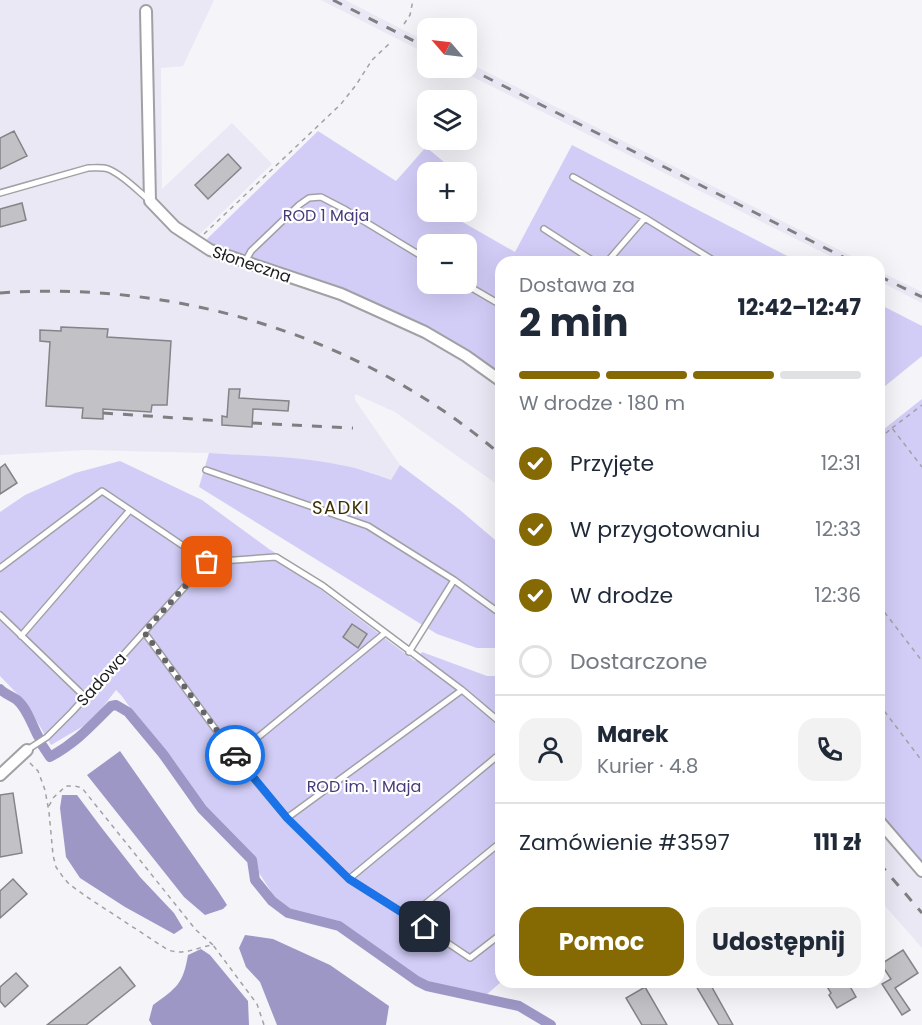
<!DOCTYPE html>
<html lang="pl">
<head>
<meta charset="utf-8">
<style>
	:root { --surface:#fff; --page:#f2f2f3; --text:#1f2937; --muted:#747a83; --line:#e0e1e3; --accent:#856903 }
	body { margin:0; font-family:Poppins,sans-serif; background:var(--page); color:var(--text); height:100vh; display:flex; flex-direction:column; font-size:22px; white-space:nowrap }
	* { box-sizing:border-box; margin:0 }
	p { font-size:20px; color:var(--muted) }
	.icon { flex:none; width:33px; height:33px; fill:none; stroke:currentColor; stroke-width:2; stroke-linecap:round; stroke-linejoin:round }
	.map { position:relative; flex:1; overflow:hidden }
	.side { position:absolute; left:495px; top:256px; width:390px; height:732px; display:flex; flex-direction:column; background:var(--surface); border-radius:18px; box-shadow:0 6px 24px #0002 }
	.side>* { flex:none }
	.needle { width:39px; rotate:298deg }
	.fabs { position:absolute; left:417px; top:18px; display:grid; gap:12px }
	.fabs a { display:grid; place-items:center; width:60px; height:60px; border-radius:12px; background:var(--surface); box-shadow:0 6px 24px #0002; font-size:30px }
	.pin { position:absolute; display:grid; place-items:center; width:51px; height:51px; color:#fff; margin:-26px; border-radius:12px; box-shadow:0 3px 9px #0006 }
	.courier { position:absolute; display:grid; place-items:center; width:60px; height:60px; margin:-30px; border:4px solid #1a73e8; border-radius:50%; background:#fff; color:#222; box-shadow:0 2px 8px #0007 }
	.overview em { font-style:normal; font-weight:700 }
	.overview div { display:flex; flex-direction:column-reverse }
	.overview { display:flex; align-items:center; justify-content:space-between; height:102px; padding:0 24px }
	h1 { font-size:39px; font-weight:700; line-height:45px }
	.bar { display:grid; grid-template-columns:repeat(4,1fr); gap:9px 6px; align-content:center; height:72px; padding:0 24px }
	.bar i { height:8px; border-radius:4px; background:var(--line) }
	.bar .selected { background:var(--accent) }
	.bar p { grid-column:span 4 }
	.line { display:flex; align-items:center; gap:15px; padding:0 24px; border-top:2px solid var(--line) }
	.line div { flex:1 }
	.round { display:grid; place-items:center; flex:none; width:63px; height:63px; border-radius:18px; background:var(--page) }
	ol { padding:0 24px; list-style:none }
	li { display:flex; align-items:center; gap:18px; height:66px }
	li p { margin-inline-start:auto }
	li .icon { padding:6px; border-radius:50%; background:var(--accent); color:#fff; stroke-width:4 }
	li:last-child { color:var(--muted) }
	li i { width:33px; height:33px; border:3px solid var(--line); border-radius:50% }
	.button { display:flex; gap:12px; margin-top:auto; padding:12px 24px }
	.button a { flex:1; height:69px; border-radius:18px; background:var(--accent); color:#fff; font-size:24px; font-weight:700; line-height:69px; text-align:center }
	.button a+a { background:var(--page); color:var(--text) }
	.map>svg:first-child { display:block }
	.built { fill:#e9e8f4 }
	.green { fill:#d2cdf7; fill-rule:evenodd }
	.water { fill:#9d97c6 }
	.lines { fill:none; stroke-linecap:round; stroke-linejoin:round }
	.canal { stroke:#9d97c6; stroke-width:10 }
	.building { fill:#c2c2c6; stroke:#848488; stroke-width:1.5 }
	.lane-casing { stroke:#a1a1a5; stroke-width:8 }
	.street-casing { stroke:#a1a1a5; stroke-width:14 }
	.path { stroke:#a2a1a5; stroke-width:1.5; stroke-dasharray:4.5 4.5; stroke-linecap:butt }
	.lane { stroke:#fff; stroke-width:5 }
	.street { stroke:#fff; stroke-width:10 }
	.rail { stroke:#7f7f82; stroke-width:3; stroke-dasharray:10 10; stroke-linecap:butt }
	.done { stroke:#666669; stroke-width:6; stroke-dasharray:0 10.8 }
	.route { stroke:#1a73e8; stroke-width:8 }
	.labels { text-anchor:middle; stroke-width:4.5; stroke-linejoin:round; paint-order:stroke }
	.park-label { font-size:16px; fill:#483c78; stroke:#fff }
	.street-label { font-size:16px; fill:#1a191b; stroke:#fff }
	.neighbourhood-label { font-size:18px; letter-spacing:1.5px; fill:#3d3005; stroke:#fff }
</style>
</head>
<body>
<div class="map">
<svg width="922" height="1025" viewBox="0 0 922 1025">
	<rect width="100%" height="100%" fill="#f4f4f9"/>
	<path class="built" d="M0,0H214L183,66L161,68L162,189L232,123L272,164L197,237L196,248L223,262L254,270L336,296L405,327L474,368L501,387V487L395,412L355,394V400L400,465L391,480L370,472L342,465L310,460L209,453L86,450L0,455Z
		M321,0H345L427,42V54Z
		M467,62L863,262H842L455,68H466Z
		M879,271L922,292V303L879,281Z
		M879,826L922,879V948L879,899Z"/>
	<path class="green" d="M318,131L396,181L426,147L456,172H428V212H445L515,252L572,145L799,262H501V375L439,334L208,246L207,239ZM428,244H466V284H428Z
		M879,304L922,326V356L879,391Z
		M922,399V865L879,814V433Z
		M209,453C253,456 298,456 341,465C358,468 375,474 391,480L400,465L460,510L501,545V648H477L437,634L199,487Z
		M120,461L202,500L269,549L319,580L316,586L415,661L422,652L487,676H501V982L485,996L425,983L339,923L293,913L279,904L245,851L203,808L121,695L116,690L92,721L51,745L26,703L0,676V512L25,495L75,473Z"/>
	<path class="water" d="M120,751L218,891L227,905L223,909L205,915L184,897L87,775Z
		M62,795H77L101,827L140,877L174,913L183,928L174,934L125,907L80,878L66,857L60,808Z
		M245,935L273,939L330,965L389,1006L386,1025H277L260,982L246,967L239,948Z
		M201,949L210,955L248,1001L249,1025H152L149,1020L153,1005C176,988 183,985 188,955Z"/>
	<g class="lines">
		<path class="canal" d="M0,689C5,694 11,696 17,700C27,708 32,725 38,736
			M42,745L50,757C77,742 90,727 111,706L116,705L128,712L163,754L202,809L252,860L255,880L272,901L288,913L339,926L417,981L427,986L519,1006L551,1025"/>
	</g>
	<path class="building" d="M14,131L27,156L0,169V138Z
		M228,154L241,168L208,199L195,185Z
		M22,203L26,220L0,227V209Z
		M61,327L108,329L107,337L171,341L167,405H152L151,412L103,409V419L82,418L83,408L46,406L50,342L40,341V330L61,331Z
		M229,389H240L239,398L289,401L288,411L253,409L252,427L222,425V416L227,417Z
		M5,464L17,483L0,494V468Z
		M352,624L367,634L358,648L343,637Z
		M13,793L22,853L0,857V795Z
		M13,879L27,894L0,918V891Z
		M903,950L918,973L895,988L910,1010L902,1015L882,984L891,979L881,964Z
		M120,967L135,986L86,1025H47Z
		M16,973L28,986L5,1007L0,1001V987Z
		M702,982H709L733,1025H719L696,986Z
		M824,982H837L840,987L848,983L856,997L837,1008L829,995L831,993Z
		M645,987L667,1025H642L626,998Z"/>
	<g class="lines">
		<g class="lane-casing">
			<path id="lane" d="M573,177L645,218
				M0,193L88,168C95,168 102,167 108,169C122,174 138,191 149,200
				M544,229L595,262
				M245,262L251,251L299,205L309,198L321,197L344,209L428,260
				M607,262L645,218L716,262
				M465,284L501,305
				M206,470L368,526L454,580L501,614
				M0,568L102,491L207,562
				M0,615L85,697
				M144,632L235,756
				M21,636L130,510
				M409,652L454,580
				M27,750L47,737L72,712L207,562L276,557L323,586L462,690L501,723
				M287,818L235,756L385,633
				M501,842L409,917L470,958L501,934
				M349,879L287,818L462,690
				M409,917L349,879L501,753"/>
		</g>
		<g class="street-casing">
			<path id="street" d="M146,11L150,201L175,227L210,250L341,294L425,332L466,356L501,381
				M0,775L27,750
				M879,821L922,871"/>
		</g>
		<path class="path" d="M404,24L410,15L413,0
			M204,234L341,104L356,85L372,60L389,44
			M892,428L922,405
			M879,439L892,428L922,467
			M879,605L922,661
			M879,704L922,761
			M30,763L38,771L45,790L49,812L53,855L56,867L63,877L69,884L87,897L168,950C186,956 196,947 213,945L257,1004L264,1025
			M49,806L53,798L66,786H75L82,788L196,930L213,945"/>
		<use href="#lane" class="lane"/>
		<use href="#street" class="street"/>
		<path class="rail" d="M333,0L428,48
			M466,67L853,262
			M879,276L922,297
			M0,293C179,280 364,337 501,455
			M103,413L222,421
			M252,423L353,428
			M879,863L922,913"/>
	</g>
	<g class="lines">
		<path class="done" d="M207,562L144,632L235,755"/>
		<path class="route" d="M235,755L287,818L349,879L425,927"/>
	</g>
	<g class="labels">
		<g class="park-label">
			<text x="326" y="221">ROD 1 Maja</text>
			<text x="364" y="792">ROD im. 1 Maja</text>
		</g>
		<g class="street-label">
			<text transform="translate(252 264) rotate(19)" y="6">Słoneczna</text>
			<text transform="translate(101 679) rotate(-48)" y="6">Sadowa</text>
		</g>
		<g class="neighbourhood-label">
			<text x="341" y="514">SADKI</text>
		</g>
	</g>
</svg>
<div class="fabs">
<a><svg class="needle" viewBox="-14 -14 28 28"><path d="M0-13l5 13h-10z" fill="#e53935"/><path d="M0 13l5-13h-10z" fill="#747a83"/></svg></a>
<a><svg class="icon" aria-label="layers" viewBox="0 0 24 24"><path d="M12 4l9 5-9 5-9-5zM3 14l9 5 9-5"/></svg></a>
<a>+</a>
<a>−</a>
</div>
<div class="pin" style="left:207px;top:562px;background:#ea580c"><svg class="icon" aria-label="bag" viewBox="0 0 24 24"><path d="M5 8h14l-1 12H6zM9 8a3 3 0 0 1 6 0"/></svg></div>
<div class="pin" style="left:425px;top:927px;background:#1f2937"><svg class="icon" aria-label="home" viewBox="0 0 24 24"><path d="M3 11l9-7 9 7M6 9v11h12V9"/></svg></div>
<div class="courier" style="left:235px;top:755px"><svg class="icon" aria-label="car" viewBox="0 0 24 24"><path d="M5 17H2v-5l4-1 3-4h7l3 4 3 1v5h-3M9 17h6M6 11h13"/><circle cx="7" cy="17" r="2"/><circle cx="17" cy="17" r="2"/></svg></div>
<section class="side">
<div class="overview"><div><h1>2 min</h1><p>Dostawa za</p></div><em>12:42–12:47</em></div>
<div class="bar"><i class="selected"></i><i class="selected"></i><i class="selected"></i><i></i><p>W drodze · 180 m</p></div>
<ol>
<li><svg class="icon" aria-label="check" viewBox="0 0 24 24"><path d="M5 12l5 5 9-10"/></svg>Przyjęte<p>12:31</p></li>
<li><svg class="icon" aria-label="check" viewBox="0 0 24 24"><path d="M5 12l5 5 9-10"/></svg>W przygotowaniu<p>12:33</p></li>
<li><svg class="icon" aria-label="check" viewBox="0 0 24 24"><path d="M5 12l5 5 9-10"/></svg>W drodze<p>12:36</p></li>
<li><i></i>Dostarczone</li>
</ol>
<div class="line" style="height:108px"><a class="round"><svg class="icon" aria-label="person" viewBox="0 0 24 24"><circle cx="12" cy="8" r="4"/><path d="M4 21q1-7 8-7t8 7"/></svg></a><div><b>Marek</b><p>Kurier · 4.8</p></div><a class="round"><svg class="icon" aria-label="phone" viewBox="0 0 24 24"><path d="M5 4h4l2 5-3 2q2 4 5 5l2-3 5 2v4C11 20 4 13 5 4z"/></svg></a></div>
<div class="line" style="height:78px"><div>Zamówienie #3597</div><b>111 zł</b></div>
<div class="button"><a>Pomoc</a><a>Udostępnij</a></div>
</section>
</div>
</body>
</html>
